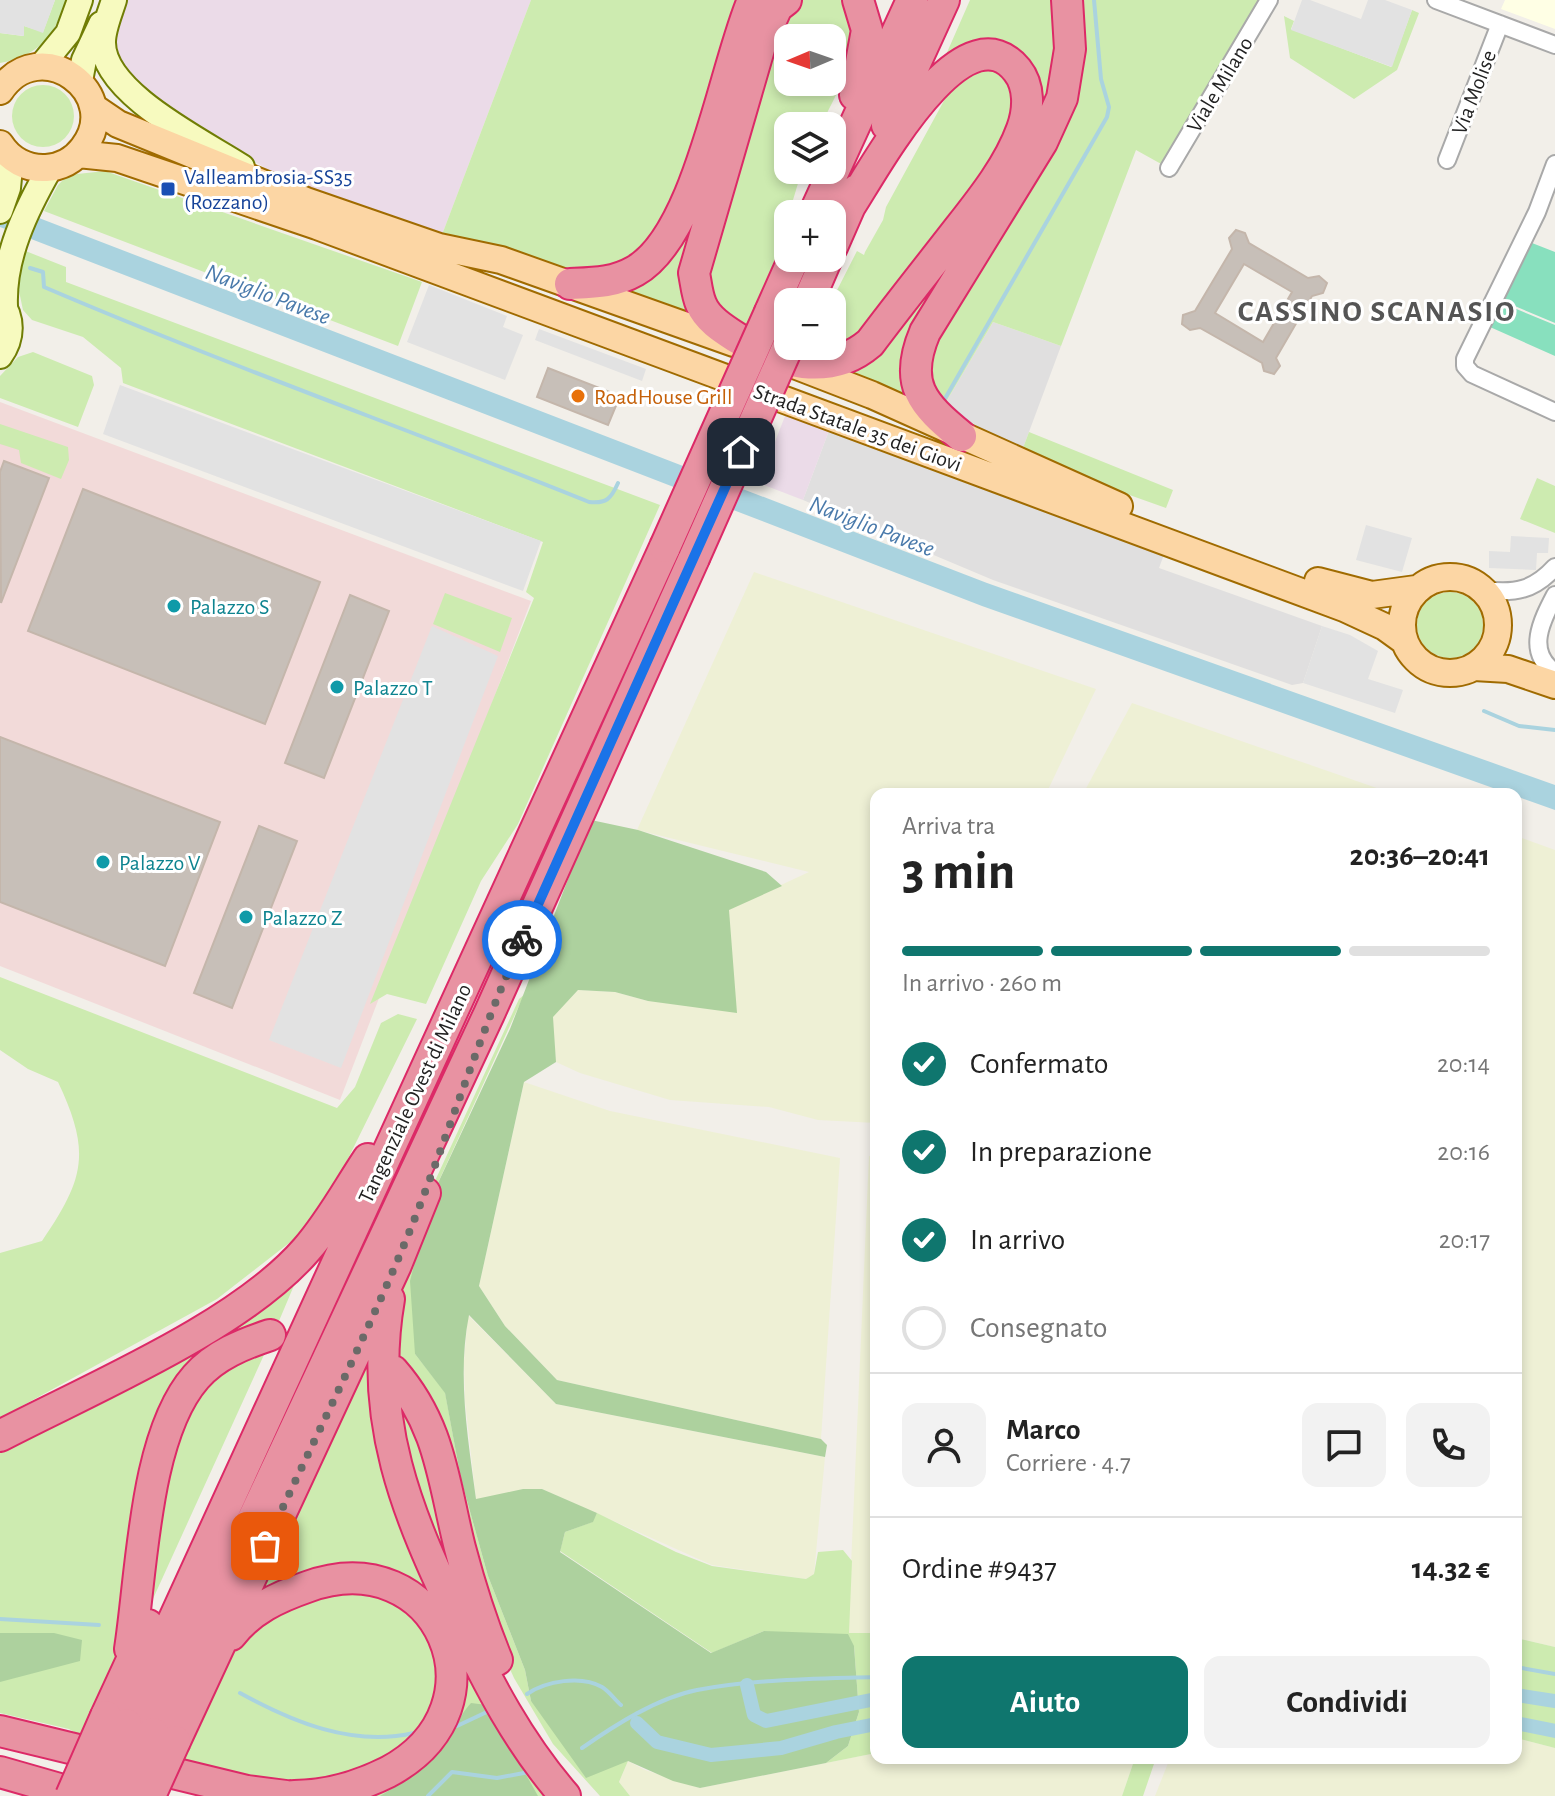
<!DOCTYPE html>
<html lang="it">
<head>
<meta charset="utf-8">
<style>
	:root { --surface:#fff; --page:#f2f2f2; --text:#222; --muted:#767676; --line:#e0e0e0; --accent:#0f766e }
	body { margin:0; font-family:"Alegreya Sans",sans-serif; background:var(--page); color:var(--text); height:100vh; display:flex; flex-direction:column; font-size:30px; white-space:nowrap }
	* { box-sizing:border-box; margin:0 }
	p { font-size:26px; color:var(--muted) }
	.icon { flex:none; width:44px; height:44px; fill:none; stroke:currentColor; stroke-width:2; stroke-linecap:round; stroke-linejoin:round }
	.map { position:relative; flex:1; overflow:hidden }
	.details { position:absolute; left:870px; top:788px; width:652px; height:976px; display:flex; flex-direction:column; background:var(--surface); border-radius:16px; box-shadow:0 4px 12px #0003 }
	.details>* { flex:none }
	.needle { width:52px; rotate:268deg }
	.buttons { position:absolute; left:774px; top:24px; display:grid; gap:16px }
	.buttons a { display:grid; place-items:center; width:72px; height:72px; border-radius:16px; background:var(--surface); box-shadow:0 4px 12px #0003; font-size:40px }
	.pin { position:absolute; display:grid; place-items:center; width:68px; height:68px; color:#fff; margin:-34px; border-radius:16px; box-shadow:0 4px 12px #0006 }
	.courier { position:absolute; display:grid; place-items:center; width:80px; height:80px; margin:-40px; border:6px solid #1a73e8; border-radius:50%; background:#fff; color:#222; box-shadow:0 2px 10px #0007 }
	.summary em { font-style:normal; font-weight:700 }
	.summary div { display:flex; flex-direction:column-reverse }
	.summary { display:flex; align-items:center; justify-content:space-between; height:136px; padding:0 32px }
	h1 { font-size:52px; font-weight:700; line-height:60px }
	.bar { display:grid; grid-template-columns:repeat(4,1fr); gap:12px 8px; align-content:center; height:96px; padding:0 32px }
	.bar i { height:10px; border-radius:6px; background:var(--line) }
	.bar .current { background:var(--accent) }
	.bar p { grid-column:span 4 }
	.line { display:flex; align-items:center; gap:20px; padding:0 32px; border-top:2px solid var(--line) }
	.line div { flex:1 }
	.round { display:grid; place-items:center; flex:none; width:84px; height:84px; border-radius:16px; background:var(--page) }
	ol { padding:0 32px; list-style:none }
	li { display:flex; align-items:center; gap:24px; height:88px }
	li p { margin-inline-start:auto }
	li .icon { padding:8px; border-radius:50%; background:var(--accent); color:#fff; stroke-width:4 }
	li:last-child { color:var(--muted) }
	li i { width:44px; height:44px; border:4px solid var(--line); border-radius:50% }
	.primary-button { display:flex; gap:16px; margin-top:auto; padding:16px 32px }
	.primary-button a { flex:1; height:92px; border-radius:16px; background:var(--accent); color:#fff; font-size:32px; font-weight:700; line-height:92px; text-align:center }
	.primary-button a+a { background:var(--page); color:var(--text) }
	.map>svg:first-child { display:block }
	.residential { fill:#e0dfdf }
	.commercial { fill:#f2dad9 }
	.industrial { fill:#ebdbe8 }
	.education { fill:#ffffe5 }
	.farmland { fill:#eef0d5 }
	.grass { fill:#cdebb0; fill-rule:evenodd }
	.forest { fill:#add19e }
	.pitch { fill:#88e0be }
	.parking { fill:#e2e2e2 }
	.water { fill:#aad3df }
	.lines { fill:none; stroke-linecap:round; stroke-linejoin:round }
	.stream { stroke:#aad3df; stroke-width:4 }
	.canal { stroke:#aad3df; stroke-width:14 }
	.building { fill:#c7bfb8; stroke:#c4b6ab; stroke-width:2; fill-rule:evenodd }
	.street-casing { stroke:#a9a9a9; stroke-width:20 }
	.secondary-casing { stroke:#707d05; stroke-width:28 }
	.primary-casing { stroke:#a06b00; stroke-width:30 }
	.highway-casing { stroke:#dc2a67; stroke-width:34 }
	.street { stroke:#fff; stroke-width:16 }
	.secondary { stroke:#f7fabf; stroke-width:24 }
	.primary { stroke:#fcd6a4; stroke-width:26 }
	.highway { stroke:#e892a2; stroke-width:30 }
	.highway-bridge-casing { stroke:#dc2a67; stroke-width:34; stroke-linecap:butt }
	.highway-bridge { stroke:#e892a2; stroke-width:30 }
	.done { stroke:#6b6a68; stroke-width:8; stroke-dasharray:0 14.4 }
	.route { stroke:#1a73e8; stroke-width:10 }
	.transit-dot { fill:#1a4fb4; stroke:#fff; stroke-width:3 }
	.food-dot { fill:#e8710a; stroke:#fff; stroke-width:3 }
	.culture-dot { fill:#0f9aa8; stroke:#fff; stroke-width:3 }
	.labels { text-anchor:middle; stroke-width:6; stroke-linejoin:round; paint-order:stroke }
	.street-label { font-size:22px; fill:#222; stroke:#fff }
	.transit-label { font-size:22px; fill:#164399; stroke:#fff; text-anchor:start }
	.food-label { font-size:22px; fill:#c56008; stroke:#fff; text-anchor:start }
	.culture-label { font-size:22px; fill:#0d838f; stroke:#fff; text-anchor:start }
	.water-label { font-size:24px; font-style:italic; fill:#4a7aab; stroke:#fff }
	.district-label { font-size:30px; font-weight:bold; letter-spacing:2px; fill:#555; stroke:#fff }
</style>
</head>
<body>
<div class="map">
<svg width="1555" height="1796" viewBox="0 0 1555 1796">
	<rect width="100%" height="100%" fill="#f2efe9"/>
	<path class="residential" d="M993,322L1061,346L1020,456L956,419L943,407Z
		M830,428L1166,549L1159,568L1322,626L1303,683L1292,685L993,580L803,500Z"/>
	<path class="commercial" d="M0,402L531,601L340,1100L0,966Z"/>
	<path class="industrial" d="M121,0H531L440,240L287,181L137,91L110,47Z
		M787,411L830,428L803,500L759,483Z"/>
	<path class="education" d="M1505,0H1555V29L1501,9Z"/>
	<path class="farmland" d="M754,572L1096,689L1046,794H876V1123L818,1120L769,1107L670,1100L580,1073L556,1062L552,1017L578,990L615,992L648,1001L729,909L809,872L637,830Z
		M1132,703L1394,794H1083Z
		M1516,836L1555,850V1647L1516,1638Z
		M524,1082L610,1111L840,1158L821,1439L557,1380L505,1326L479,1286Z
		M869,1156L876,1157V1633L848,1634Z
		M468,1315L556,1404L825,1457L814,1574L806,1579L712,1565L542,1489H523L480,1501L476,1499L465,1401L464,1361Z
		M1516,1738L1555,1748V1796H1155L1170,1758H1516Z
		M876,1753V1758H1135L1122,1796H630L619,1782L628,1761L645,1770L700,1788Z"/>
	<path class="grass" d="M55,0H67C53,37 40,55 0,63V33L23,36L24,26L43,32Z
		M531,0H745L670,214L632,260L580,276L440,240Z
		M796,0H846C871,40 838,88 821,126H788V170H802L775,260L744,331L711,302L706,244L769,37ZM788,38H832V82H788Z
		M970,0H1059L1058,83L922,324L914,401L844,375L1022,147L1019,64L945,57Z
		M1073,0H1260L1163,165L1136,150L1061,346L993,322L943,407L934,404L926,347L1026,184Z
		M1412,10L1419,13L1397,70L1354,99L1290,58L1284,16L1294,21L1291,29L1391,67Z
		M984,65L1012,81L1016,115L994,166L848,349L806,352L809,346H832L831,302L857,251L864,255L865,252L883,220L886,207L952,86Z
		M12 116a31 31 0 1 1 62 0a31 31 0 1 1-62 0Z
		M105,171L422,282L398,346L44,211L58,185L68,175Z
		M695,196L696,317L612,289Z
		M23,250L66,267V282L660,505L518,824L481,881L426,1004L387,994L370,1004L534,598L526,592L543,542L123,383L121,368L83,337L32,320L23,310L16,277Z
		M33,352L92,376L94,385L78,427L0,398V376L18,357Z
		M0,424L68,447L69,460L61,479L21,463L19,450L0,444Z
		M1029,432L1173,490L1166,508L1020,456Z
		M1537,478L1555,486V533L1520,519Z
		M1417 625a33 33 0 1 1 66 0a33 33 0 1 1-66 0Z
		M445,593L512,618L500,652L433,624Z
		M0,977L337,1108L355,1087L381,1023L398,1014L417,1019L336,1183L307,1229L217,1299L0,1418V1253L42,1241C85,1178 91,1152 58,1082L28,1069L0,1050Z
		M524,995L431,1198L415,1354L445,1392L461,1479L488,1576L525,1670L531,1701L628,1761L619,1782L630,1796H600L553,1744L514,1678L491,1627L393,1361L396,1286L428,1196L519,999Z
		M298,1276L276,1328L178,1386L119,1651L100,1711L81,1736L69,1729L0,1713V1444Z
		M268,1346L147,1612L171,1437L210,1375Z
		M355,1360L372,1372L379,1441L555,1796H348L384,1784L462,1675L382,1571L251,1605Z
		M391,1395L418,1421L463,1594L430,1549Z
		M597,1513L676,1552L712,1566L806,1579L814,1574L818,1552L843,1550L852,1561L849,1633H876V1753L826,1763L848,1746L859,1712L854,1646L764,1631L712,1653L560,1551L565,1532L592,1522Z
		M379,1588L424,1619L443,1668L432,1719L383,1766L290,1787L174,1764C195,1710 227,1633 283,1606C300,1597 357,1592 379,1588Z
		M1516,1638L1555,1647V1748L1516,1738Z
		M1135,1758H1156L1143,1796H1122Z"/>
	<path class="forest" d="M591,820L638,830L766,872L782,886L729,910L737,1013L648,1001L615,992L578,990L553,1017L556,1062L524,1082L479,1286L505,1326L557,1380L821,1439L827,1445L825,1457L556,1404L469,1315C457,1375 468,1439 476,1499L523,1489H542L597,1513L593,1522L565,1532L560,1552L711,1653L764,1631L848,1634L854,1646L859,1712L848,1746L826,1763L700,1788L673,1781L628,1761L586,1778L531,1701L525,1670L488,1576L461,1479L445,1393L415,1354L410,1281L431,1198L510,1029Z
		M0,1633H54L82,1640L80,1661L0,1682Z
		M471,1703L487,1705L538,1796H380C403,1782 428,1767 445,1746C456,1733 456,1719 471,1703Z"/>
	<path class="pitch" d="M1532,243L1555,252V323L1503,301Z
		M1502,303L1555,325V356L1490,327Z"/>
	<path class="parking" d="M0,0H55L43,33L24,26V36L0,33Z
		M1302,0H1310L1361,19L1368,0H1385L1412,10L1392,67L1291,30Z
		M429,285L507,316L503,327L523,335L505,380L407,342Z
		M539,329L646,369L642,381L535,340Z
		M120,385L541,541L523,591L103,434Z
		M1366,525L1412,538L1402,572L1356,560Z
		M1511,536L1549,538L1548,553H1537L1536,570L1489,568V551L1510,552Z
		M432,626L498,656L341,1068L269,1040Z
		M1322,626L1350,635L1378,651L1368,679L1403,690L1395,713L1303,683Z"/>
	<path class="water" d="M0,203L987,583L1555,785V810L982,606L0,227Z"/>
	<g class="lines">
		<path class="stream" d="M30,268L43,272L44,287C224,364 408,429 589,502C606,504 611,499 618,483
			M943,402L1107,117L1109,107L1101,79L1094,0
			M1484,711L1519,726L1555,730
			M0,1619L99,1625
			M1516,1667L1555,1674
			M240,1693C293,1722 352,1747 414,1733
			M527,1694C546,1681 581,1675 602,1687C609,1691 615,1700 621,1705
			M457,1726L491,1710
			M582,1748C615,1725 657,1698 697,1690C756,1679 817,1679 876,1677
			M428,1796L452,1772L497,1778L529,1772"/>
		<path class="canal" d="M747,1685L754,1715L766,1721L876,1699
			M1516,1695L1555,1701
			M637,1723L657,1742L711,1755L781,1748L836,1732L876,1724
			M1516,1723L1555,1731"/>
	</g>
	<path class="building" d="M1236,230L1245,233L1249,243L1308,278L1319,276L1327,283L1323,293L1312,296L1276,358L1280,366L1274,374L1264,371L1262,363L1200,328L1190,330L1182,324L1183,315L1195,311L1232,249L1229,238ZM1244,264L1292,292L1263,342L1215,313Z
		M548,368L620,396L608,425L537,397Z
		M4,461L49,478L1,603L0,472Z
		M83,489L320,582L265,724L28,631Z
		M350,595L389,611L324,778L285,763Z
		M0,737L220,822L165,966L0,902Z
		M259,826L297,841L232,1008L194,993Z"/>
	<g class="lines">
		<g class="street-casing">
			<path id="street" d="M1436,0L1555,45
				M1447,160L1500,24
				M1555,164L1537,212L1465,359V366L1472,374L1555,412
				M1169,168L1269,0
				M1485,590C1515,594 1534,590 1555,567
				M1555,595C1542,620 1525,652 1555,672"/>
		</g>
		<g class="secondary-casing">
			<path id="secondary" d="M114,0C110,13 103,29 103,42C102,93 204,142 242,167
				M41,66L68,33L80,0
				M80,81L84,60L101,24
				M0,211L8,188L11,157
				M0,300C13,318 13,338 0,356
				M5,306C3,257 26,210 50,168"/>
		</g>
		<g class="primary-casing">
			<path id="primary" d="M0,91C40,31 125,94 83,148C74,160 61,167 46,168C27,169 10,160 0,144
				M93,107L118,124L306,201L439,247L501,260L734,343
				M78,154L117,158L317,226L1344,608L1385,627L1403,640
				M797,366L872,395L1119,506
				M1402 625a48 48 0 1 1 96 0a48 48 0 1 1-96 0Z
				M1318,581L1372,595L1416,589
				M1474,667L1508,669L1555,685"/>
		</g>
		<g class="highway-casing">
			<path id="highway" d="M786,0L777,7L761,42L694,273C696,283 697,295 701,304C707,319 723,329 737,338C778,363 829,378 870,343C897,307 925,272 953,236C978,204 1008,168 1022,129C1029,110 1030,86 1017,70C963,3 873,171 850,206
				M855,95L867,30L858,0
				M887,125L944,0
				M814,214L912,0
				M832,247L857,190
				M570,284C594,283 614,283 635,271C699,235 724,67 753,0
				M808,302L827,258
				M770,312L794,258
				M961,436C922,404 903,384 925,332L1042,142L1062,98L1070,49L1067,0
				M389,1299C368,1420 407,1514 458,1620C488,1684 519,1743 565,1796
				M393,1371C441,1426 443,1481 460,1548C470,1586 482,1624 497,1660
				M0,1436C92,1388 239,1327 306,1250C330,1223 348,1189 368,1159
				M231,1635C250,1610 278,1597 307,1587C438,1539 512,1706 388,1772C358,1787 327,1796 294,1796
				M130,1649C142,1572 144,1436 196,1377C215,1355 243,1344 270,1335
				M106,1716L148,1625
				M126,1724L665,547
				M0,1731L247,1791L286,1796
				M153,1733L489,1014L694,558
				M175,1741L396,1265L425,1193
				M0,1772L84,1796"/>
		</g>
		<use href="#street" class="street"/>
		<use href="#secondary" class="secondary"/>
		<use href="#primary" class="primary"/>
		<use href="#highway" class="highway"/>
		<g class="highway-bridge-casing">
			<path id="highway-bridge" d="M665,547L770,312
				M694,558L788,346
				M71,1796L106,1716
				M94,1796L126,1724
				M124,1796L153,1733
				M150,1796L175,1741"/>
		</g>
		<use href="#highway-bridge" class="highway-bridge"/>
	</g>
	<g class="lines">
		<path class="done" d="M265,1546C308,1452 355,1359 396,1264C442,1157 474,1046 522,940"/>
		<path class="route" d="M522,940L741,452"/>
	</g>
	<rect class="transit-dot" x="160" y="181" width="16" height="16" rx="4"/>
	<circle class="food-dot" cx="578" cy="396" r="8"/>
	<g class="culture-dot">
		<circle cx="174" cy="606" r="8"/>
		<circle cx="337" cy="687" r="8"/>
		<circle cx="103" cy="862" r="8"/>
		<circle cx="246" cy="917" r="8"/>
	</g>
	<g class="labels">
		<g class="street-label">
			<text transform="translate(1219 84) rotate(-59)" y="8">Viale Milano</text>
			<text transform="translate(1473 92) rotate(-69)" y="8">Via Molise</text>
			<text transform="translate(858 427) rotate(20)" y="8">Strada Statale 35 dei Giovi</text>
			<text transform="translate(414 1093) rotate(-65)" y="8">Tangenziale Ovest di Milano</text>
		</g>
		<g class="transit-label">
			<text x="184" y="184">Valleambrosia-SS35<tspan x="184" dy="25">(Rozzano)</tspan></text>
		</g>
		<g class="food-label">
			<text x="594" y="404">RoadHouse Grill</text>
		</g>
		<g class="culture-label">
			<text x="190" y="614">Palazzo S</text>
			<text x="353" y="695">Palazzo T</text>
			<text x="119" y="870">Palazzo V</text>
			<text x="262" y="925">Palazzo Z</text>
		</g>
		<g class="water-label">
			<text transform="translate(268 294) rotate(21)" y="8">Naviglio Pavese</text>
			<text transform="translate(872 526) rotate(21)" y="8">Naviglio Pavese</text>
		</g>
		<g class="district-label">
			<text x="1377" y="321">CASSINO SCANASIO</text>
		</g>
	</g>
</svg>
<div class="buttons">
<a><svg class="needle" viewBox="-14 -14 28 28"><path d="M0-13l5 13h-10z" fill="#e53935"/><path d="M0 13l5-13h-10z" fill="#767676"/></svg></a>
<a><svg class="icon" aria-label="layers" viewBox="0 0 24 24"><path d="M12 4l9 5-9 5-9-5zM3 14l9 5 9-5"/></svg></a>
<a>+</a>
<a>−</a>
</div>
<div class="pin" style="left:265px;top:1546px;background:#ea580c"><svg class="icon" aria-label="bag" viewBox="0 0 24 24"><path d="M5 8h14l-1 12H6zM9 8a3 3 0 0 1 6 0"/></svg></div>
<div class="pin" style="left:741px;top:452px;background:#1f2937"><svg class="icon" aria-label="home" viewBox="0 0 24 24"><path d="M3 11l9-7 9 7M6 9v11h12V9"/></svg></div>
<div class="courier" style="left:522px;top:940px"><svg class="icon" aria-label="bike" viewBox="0 0 24 24"><circle cx="6" cy="16" r="4"/><circle cx="18" cy="16" r="4"/><path d="M6 16l4-8h5l3 8M10 8l3 8H6M13 5h3"/></svg></div>
<section class="details">
<div class="summary"><div><h1>3 min</h1><p>Arriva tra</p></div><em>20:36–20:41</em></div>
<div class="bar"><i class="current"></i><i class="current"></i><i class="current"></i><i></i><p>In arrivo · 260 m</p></div>
<ol>
<li><svg class="icon" aria-label="check" viewBox="0 0 24 24"><path d="M5 12l5 5 9-10"/></svg>Confermato<p>20:14</p></li>
<li><svg class="icon" aria-label="check" viewBox="0 0 24 24"><path d="M5 12l5 5 9-10"/></svg>In preparazione<p>20:16</p></li>
<li><svg class="icon" aria-label="check" viewBox="0 0 24 24"><path d="M5 12l5 5 9-10"/></svg>In arrivo<p>20:17</p></li>
<li><i></i>Consegnato</li>
</ol>
<div class="line" style="height:144px"><a class="round"><svg class="icon" aria-label="person" viewBox="0 0 24 24"><circle cx="12" cy="8" r="4"/><path d="M4 21q1-7 8-7t8 7"/></svg></a><div><b>Marco</b><p>Corriere · 4.7</p></div><a class="round"><svg class="icon" aria-label="chat" viewBox="0 0 24 24"><path d="M4 5h16v11H9l-5 4z"/></svg></a><a class="round"><svg class="icon" aria-label="phone" viewBox="0 0 24 24"><path d="M5 4h4l2 5-3 2q2 4 5 5l2-3 5 2v4C11 20 4 13 5 4z"/></svg></a></div>
<div class="line" style="height:104px"><div>Ordine #9437</div><b>14.32 €</b></div>
<div class="primary-button"><a>Aiuto</a><a>Condividi</a></div>
</section>
</div>
</body>
</html>
